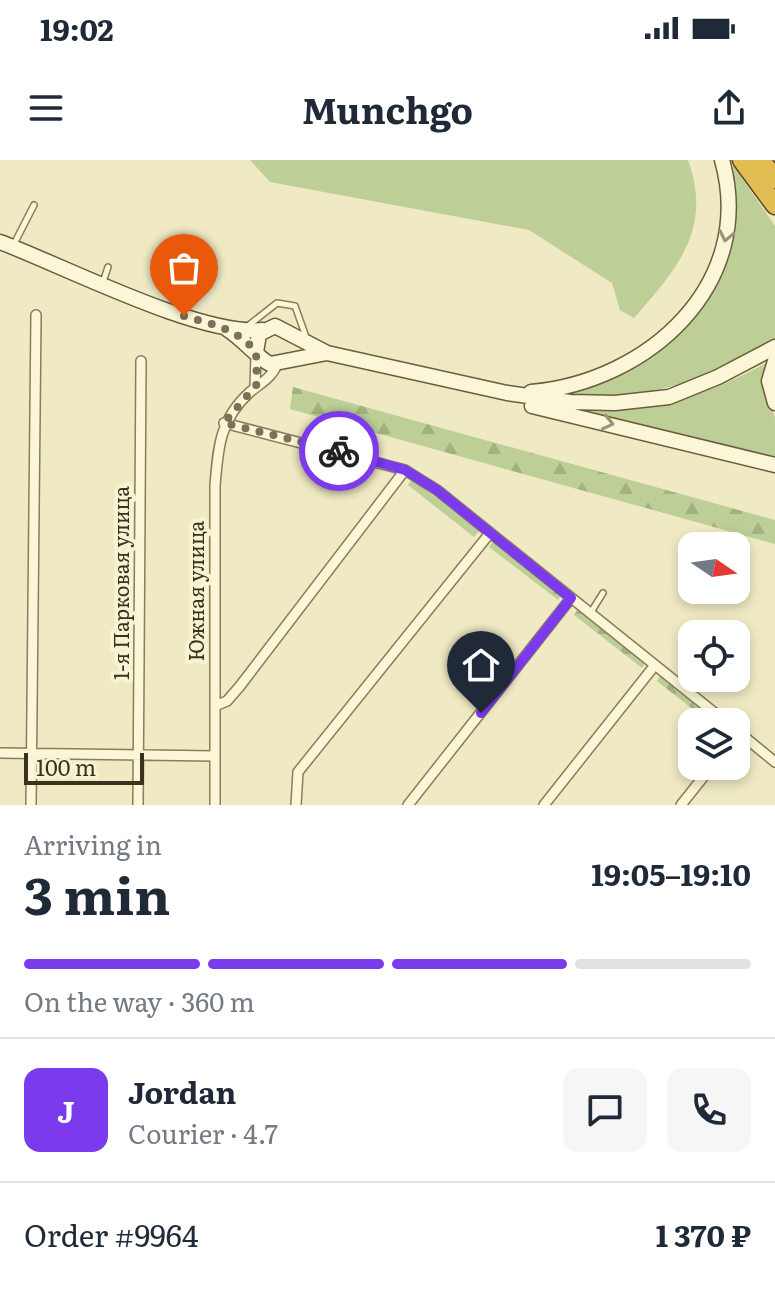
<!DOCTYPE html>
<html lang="en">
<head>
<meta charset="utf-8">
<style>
	:root { --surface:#fff; --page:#f6f6f7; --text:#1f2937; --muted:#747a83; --line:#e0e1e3; --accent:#7c3aed }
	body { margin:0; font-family:Literata,serif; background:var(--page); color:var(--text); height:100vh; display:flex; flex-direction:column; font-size:30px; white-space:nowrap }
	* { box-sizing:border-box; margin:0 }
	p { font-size:26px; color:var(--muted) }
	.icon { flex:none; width:44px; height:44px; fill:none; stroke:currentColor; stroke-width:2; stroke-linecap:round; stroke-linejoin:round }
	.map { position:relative; height:645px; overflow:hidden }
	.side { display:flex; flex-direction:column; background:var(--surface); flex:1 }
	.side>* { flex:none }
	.needle { width:52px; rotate:103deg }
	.tools { position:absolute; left:678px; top:372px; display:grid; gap:16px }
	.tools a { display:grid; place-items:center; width:72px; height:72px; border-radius:16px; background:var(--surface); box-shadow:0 4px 12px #0003; font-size:40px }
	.scale { position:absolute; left:24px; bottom:20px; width:120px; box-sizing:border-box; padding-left:8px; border:4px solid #3a311e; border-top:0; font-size:22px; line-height:28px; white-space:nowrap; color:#3a311e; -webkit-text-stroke:6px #f7f3d3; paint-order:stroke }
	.pin { position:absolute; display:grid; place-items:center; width:68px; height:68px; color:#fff; margin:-82px -34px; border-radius:50% 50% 50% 0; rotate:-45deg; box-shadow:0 0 8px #0007 }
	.pin .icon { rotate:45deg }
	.courier { position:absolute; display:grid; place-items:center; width:80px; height:80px; margin:-40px; border:6px solid #7c3aed; border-radius:50%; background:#fff; color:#222; box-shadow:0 2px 10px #0007 }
	.overview em { font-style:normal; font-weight:700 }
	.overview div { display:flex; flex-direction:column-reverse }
	.overview { display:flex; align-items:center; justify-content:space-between; height:136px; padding:0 24px }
	h1 { font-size:52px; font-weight:700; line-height:60px }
	.bar { display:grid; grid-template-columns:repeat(4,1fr); gap:12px 8px; align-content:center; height:96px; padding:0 24px }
	.bar i { height:10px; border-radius:6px; background:var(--line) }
	.bar .selected { background:var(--accent) }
	.bar p { grid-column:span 4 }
	.line { display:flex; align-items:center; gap:20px; padding:0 24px; border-top:2px solid var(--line) }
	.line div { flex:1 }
	.round { display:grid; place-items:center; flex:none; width:84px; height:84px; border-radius:16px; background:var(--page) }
	.status { display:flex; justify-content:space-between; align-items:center; height:56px; padding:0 40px; background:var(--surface); direction:ltr }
	.status svg { height:22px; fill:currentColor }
	header { display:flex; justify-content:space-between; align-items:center; height:104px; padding:0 24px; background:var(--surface); font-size:36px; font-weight:700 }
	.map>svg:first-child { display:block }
	.green { fill:#bdce97 }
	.forest { fill:url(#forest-firs) }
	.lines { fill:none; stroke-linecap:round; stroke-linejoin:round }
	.lane-casing { stroke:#8a7d59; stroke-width:8 }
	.street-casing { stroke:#8a7d59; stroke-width:12 }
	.secondary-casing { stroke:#6c5d3c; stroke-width:17 }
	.highway-casing { stroke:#58492e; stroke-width:21 }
	.lane { stroke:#faf6d7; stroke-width:5 }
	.street { stroke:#faf6d7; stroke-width:9 }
	.secondary { stroke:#faf6d7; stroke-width:14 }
	.highway { stroke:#e1bd52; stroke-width:18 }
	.oneway { stroke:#9a947a }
	.done { stroke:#797258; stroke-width:8; stroke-dasharray:0 14.4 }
	.route { stroke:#7c3aed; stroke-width:10 }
	.labels { text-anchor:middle; stroke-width:8; stroke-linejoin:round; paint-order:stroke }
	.street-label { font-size:20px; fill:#3a311e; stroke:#f7f3d3 }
</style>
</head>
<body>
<div class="status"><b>19:02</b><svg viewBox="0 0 49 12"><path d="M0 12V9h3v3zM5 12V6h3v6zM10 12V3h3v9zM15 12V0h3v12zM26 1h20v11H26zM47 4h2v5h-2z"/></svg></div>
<header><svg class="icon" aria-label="menu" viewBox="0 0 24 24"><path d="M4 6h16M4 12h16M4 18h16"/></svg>Munchgo<svg class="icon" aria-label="share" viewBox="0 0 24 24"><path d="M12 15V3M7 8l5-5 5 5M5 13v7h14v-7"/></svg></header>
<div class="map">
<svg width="775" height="645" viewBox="0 0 775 645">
	<defs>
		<pattern id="forest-firs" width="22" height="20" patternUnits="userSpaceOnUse" patternTransform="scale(2)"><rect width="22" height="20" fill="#bdce97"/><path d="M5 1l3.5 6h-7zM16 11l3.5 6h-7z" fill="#a3b182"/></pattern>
	</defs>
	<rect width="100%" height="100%" fill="#efeac3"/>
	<path class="green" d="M250,0H688C713,69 677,109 634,158L620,150L612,123L529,70L270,22Z
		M733,5L775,66V183C694,223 647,243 554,234L631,206L721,110L737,57Z
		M770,201C758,230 768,232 775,258C775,269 775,287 775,299L567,249C656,249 691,243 770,201Z"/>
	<path class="forest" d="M293,227L775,360V384L290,249Z
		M412,319L479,371L474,377L408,325Z
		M493,382L561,435L558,440L489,387Z
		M577,450L645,503L642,508L574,455Z
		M660,516L719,562H709L657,521Z"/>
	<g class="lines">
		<g class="lane-casing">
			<path id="lane" d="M13,86L34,45
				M103,122L108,107
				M249,165L277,143L295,146L306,177
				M591,452L603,433"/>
		</g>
		<g class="street-casing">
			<path id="street" d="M255,227L256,195
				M224,263L405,310L437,330L726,562
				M215,546L227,541L240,526L405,310
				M736,570L775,602
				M0,593L215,596
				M31,645L36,155
				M138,645L141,201
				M215,645V326C218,287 220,259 250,232C261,223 271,218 277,205
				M296,645L298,612L490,373
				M408,645L571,438
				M544,645L655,505
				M681,645L712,606"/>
		</g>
		<g class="secondary-casing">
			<path id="secondary" d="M0,82C64,106 201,177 263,170
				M227,169C243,179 259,199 270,204L327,193
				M256,192L259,174L275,166L327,193L507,233L570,242L615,243L669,237L718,217L775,187
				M775,201L769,221L775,243
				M531,232C648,222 757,124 722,0
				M532,246L775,305"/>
		</g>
		<g class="highway-casing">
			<path id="highway" d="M742,0L775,45
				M761,0L775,19"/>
		</g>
		<use href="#lane" class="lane"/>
		<use href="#street" class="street"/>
		<use href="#secondary" class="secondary"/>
		<use href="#highway" class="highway"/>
	</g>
	<defs><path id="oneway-chevron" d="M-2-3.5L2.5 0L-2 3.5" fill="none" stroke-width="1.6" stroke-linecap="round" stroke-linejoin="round" transform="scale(2)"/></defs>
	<g class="oneway">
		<use href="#oneway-chevron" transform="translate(726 76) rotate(102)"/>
		<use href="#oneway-chevron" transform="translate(608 263) rotate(13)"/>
	</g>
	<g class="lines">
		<path class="done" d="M184,156C211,164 238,169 256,192L257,224L224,263L339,291"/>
		<path class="route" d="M339,291L405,310L437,330L571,438L481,553"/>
	</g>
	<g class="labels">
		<g class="street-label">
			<text transform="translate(122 423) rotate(-90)" y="7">1-я Парковая улица</text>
			<text transform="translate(197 431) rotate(-90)" y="7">Южная улица</text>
		</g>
	</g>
</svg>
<div class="tools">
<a><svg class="needle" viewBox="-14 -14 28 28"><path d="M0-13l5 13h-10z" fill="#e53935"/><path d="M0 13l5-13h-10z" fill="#747a83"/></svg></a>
<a><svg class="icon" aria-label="locate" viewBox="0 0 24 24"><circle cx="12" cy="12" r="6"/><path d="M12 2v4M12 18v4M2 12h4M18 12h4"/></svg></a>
<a><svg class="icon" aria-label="layers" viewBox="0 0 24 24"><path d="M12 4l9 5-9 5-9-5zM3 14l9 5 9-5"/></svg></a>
</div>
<div class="scale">100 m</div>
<div class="pin" style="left:184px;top:156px;background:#ea580c"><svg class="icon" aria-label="bag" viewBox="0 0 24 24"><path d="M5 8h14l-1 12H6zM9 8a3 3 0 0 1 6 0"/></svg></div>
<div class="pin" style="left:481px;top:553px;background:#1f2937"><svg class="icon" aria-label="home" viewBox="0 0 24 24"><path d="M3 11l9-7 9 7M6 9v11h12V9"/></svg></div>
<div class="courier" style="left:339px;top:291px"><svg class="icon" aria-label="bike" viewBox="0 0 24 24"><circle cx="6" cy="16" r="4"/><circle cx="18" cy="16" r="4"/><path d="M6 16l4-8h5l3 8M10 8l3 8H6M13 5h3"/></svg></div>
</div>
<section class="side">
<div class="overview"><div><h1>3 min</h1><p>Arriving in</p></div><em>19:05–19:10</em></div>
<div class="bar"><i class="selected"></i><i class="selected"></i><i class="selected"></i><i></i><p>On the way · 360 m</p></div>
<div class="line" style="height:144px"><b class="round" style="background:var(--accent);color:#fff">J</b><div><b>Jordan</b><p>Courier · 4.7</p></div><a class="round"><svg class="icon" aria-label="chat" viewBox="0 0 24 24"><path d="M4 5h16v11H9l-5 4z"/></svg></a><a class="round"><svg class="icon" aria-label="phone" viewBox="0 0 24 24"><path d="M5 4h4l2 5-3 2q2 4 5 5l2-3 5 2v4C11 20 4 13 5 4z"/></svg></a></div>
<div class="line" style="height:104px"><div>Order #9964</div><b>1 370 ₽</b></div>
</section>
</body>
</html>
